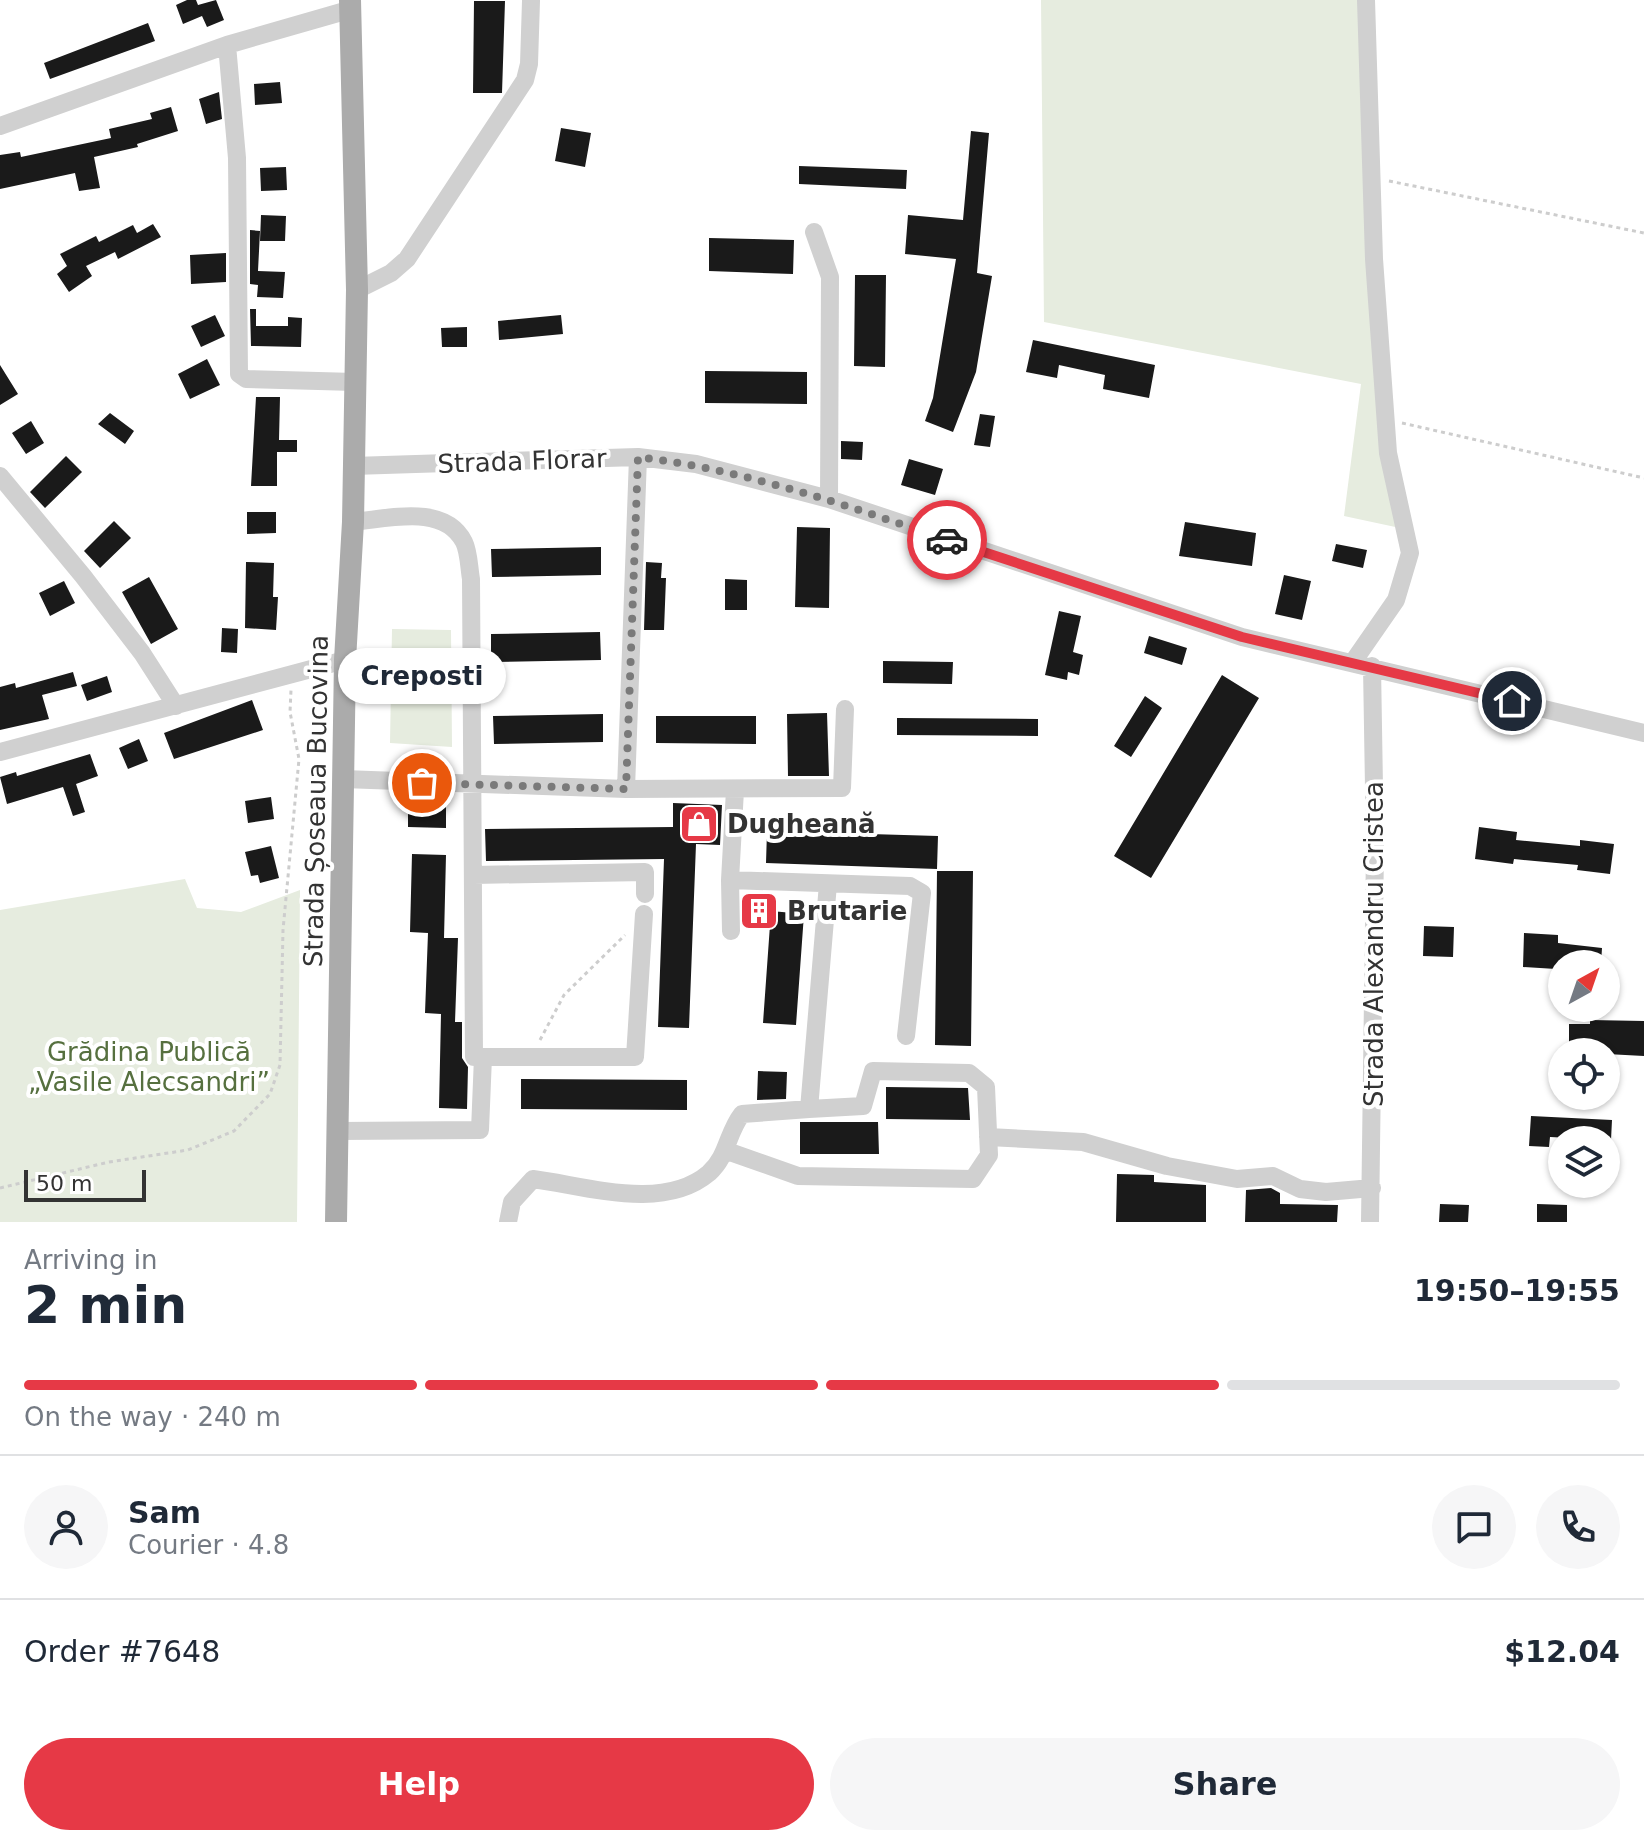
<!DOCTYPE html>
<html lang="en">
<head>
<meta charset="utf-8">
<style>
	:root { --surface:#fff; --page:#f6f6f7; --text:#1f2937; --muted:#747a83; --line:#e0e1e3; --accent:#e63946 }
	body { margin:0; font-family:"DejaVu Sans",sans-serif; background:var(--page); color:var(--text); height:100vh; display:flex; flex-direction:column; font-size:30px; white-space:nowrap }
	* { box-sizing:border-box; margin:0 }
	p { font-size:26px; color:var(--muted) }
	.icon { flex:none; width:44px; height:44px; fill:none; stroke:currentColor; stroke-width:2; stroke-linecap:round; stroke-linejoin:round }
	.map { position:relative; height:1222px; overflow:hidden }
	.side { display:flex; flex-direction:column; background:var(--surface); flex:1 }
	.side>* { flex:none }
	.needle { width:52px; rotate:40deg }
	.buttons { position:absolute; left:1548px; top:950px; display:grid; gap:16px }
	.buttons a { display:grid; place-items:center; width:72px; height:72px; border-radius:50%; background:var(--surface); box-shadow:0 2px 6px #0004; font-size:40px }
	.scale { position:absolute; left:24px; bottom:20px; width:122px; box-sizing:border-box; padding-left:8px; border:4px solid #333; border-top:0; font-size:22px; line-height:28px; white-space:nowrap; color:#333; -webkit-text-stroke:6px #fff; paint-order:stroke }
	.pin { position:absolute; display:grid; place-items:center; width:68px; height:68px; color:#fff; margin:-34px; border:4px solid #fff; border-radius:50%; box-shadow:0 2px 8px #0007 }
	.courier { position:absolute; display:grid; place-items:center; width:80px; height:80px; margin:-40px; border:6px solid #e63946; border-radius:50%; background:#fff; color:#222; box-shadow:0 2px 10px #0007 }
	.bubble { position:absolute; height:56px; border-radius:28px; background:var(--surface); box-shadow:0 2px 6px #0004; font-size:26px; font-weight:700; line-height:56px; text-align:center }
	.head em { font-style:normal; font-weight:700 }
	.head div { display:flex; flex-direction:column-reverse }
	.head { display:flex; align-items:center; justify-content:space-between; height:136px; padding:0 24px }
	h1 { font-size:52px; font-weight:700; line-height:60px }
	.bar { display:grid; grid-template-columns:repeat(4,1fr); gap:12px 8px; align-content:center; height:96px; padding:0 24px }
	.bar i { height:10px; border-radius:6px; background:var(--line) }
	.bar .on { background:var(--accent) }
	.bar p { grid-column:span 4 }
	.line { display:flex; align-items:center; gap:20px; padding:0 24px; border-top:2px solid var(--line) }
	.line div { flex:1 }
	.round { display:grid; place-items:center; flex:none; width:84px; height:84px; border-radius:42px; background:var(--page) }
	.primary-button { display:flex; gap:16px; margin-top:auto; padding:16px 24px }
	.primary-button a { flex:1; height:92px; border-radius:48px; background:var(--accent); color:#fff; font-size:32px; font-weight:700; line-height:92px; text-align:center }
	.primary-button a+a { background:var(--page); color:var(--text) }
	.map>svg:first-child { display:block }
	.green { fill:#e6ecdf }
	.building { fill:#1a1a1a }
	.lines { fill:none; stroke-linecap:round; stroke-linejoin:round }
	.path { stroke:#cdcdcd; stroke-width:3; stroke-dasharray:4 4; stroke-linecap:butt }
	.minor { stroke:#d0d0d0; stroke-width:18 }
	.major { stroke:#ababab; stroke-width:22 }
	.done { stroke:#7a7a7a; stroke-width:8; stroke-dasharray:0 14.4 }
	.route { stroke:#e63946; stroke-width:10 }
	.labels { text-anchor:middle; stroke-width:8; stroke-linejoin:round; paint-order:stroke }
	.street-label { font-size:26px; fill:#333; stroke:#fff }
	.poi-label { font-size:26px; font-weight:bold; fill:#333; stroke:#fff; text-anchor:start }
	.park-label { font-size:26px; fill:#56703f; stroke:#fff }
</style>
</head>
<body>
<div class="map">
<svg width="1644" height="1222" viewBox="0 0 1644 1222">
	<rect width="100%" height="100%" fill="#fff"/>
	<path class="green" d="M1041,0H1359L1400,528L1344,516L1361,384L1044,322Z
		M392,629L451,630L452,747L390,743Z
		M185,879L197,908L241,912L300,890L297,1222H0V910Z"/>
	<path class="building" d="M187,0H196L200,10L198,5L216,0L224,20L207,27L202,16L183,24L176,5Z
		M474,1H505L502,93H473Z
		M148,23L155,41L50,79L44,63Z
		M280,82L282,103L255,105L254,84Z
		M219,92L222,119L206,124L199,99Z
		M171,107L178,131L137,144L138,147L94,157L100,188L79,191L75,173L0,189V155L20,152L21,157L111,138L109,129L152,119L150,113Z
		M561,128L591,133L585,167L555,161Z
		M971,131L989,133L977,273L992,276L976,372L953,432L925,421L933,398L956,259L905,254L908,215L963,220Z
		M799,166L907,170L906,189L799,184Z
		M286,167L287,190L261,191L260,168Z
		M261,215L286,216L285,241H260Z
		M153,224L161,237L118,259L115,252L86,266L92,276L69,292L57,274L67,266L60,254L96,236L99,242L133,225L137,233Z
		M250,230L260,231L258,271L285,272L283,298L257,297L258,285L250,284Z
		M709,238L794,240L793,274L709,271Z
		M226,253V282L191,284L190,255Z
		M855,275H886L885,367L854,366Z
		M250,309H256V326H288V317L302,318L301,347L251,346Z
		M215,315L225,336L201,347L191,326Z
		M561,315L563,334L499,340L498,321Z
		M467,327V347H442L441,328Z
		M1033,340L1155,365L1149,398L1103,389L1105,375L1059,365L1057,378L1026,372Z
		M207,359L220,385L190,399L178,374Z
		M0,365L18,394L0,405Z
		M705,371L807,372V404L705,403Z
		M256,397H280L279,440H297V452H277V486H251Z
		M110,413L134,431L125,444L98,424Z
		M980,414L995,416L990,447L974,445Z
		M31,421L44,443L26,454L12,433Z
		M841,441L863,442L862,460L841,459Z
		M66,456L82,472L45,508L30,492Z
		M909,459L943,469L935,495L901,485Z
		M247,512H276V533L247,534Z
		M114,521L131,538L100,568L84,551Z
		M1185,522L1256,533L1252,566L1179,556Z
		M797,527L830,528L829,608L795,607Z
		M1336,544L1367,550L1363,568L1332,561Z
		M601,547V575L492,577L491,549Z
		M246,562L274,563L273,597H278L276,630L245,628Z
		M646,562L662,563L661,578H666L664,630H644Z
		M1284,575L1311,581L1302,620L1275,614Z
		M149,577L178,629L151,644L122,592Z
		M725,579L747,580V610H725Z
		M64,581L75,603L50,616L39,593Z
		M1059,611L1081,616L1073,652L1083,655L1079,675L1068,672L1067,680L1045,675Z
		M222,628L238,629L237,653L221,652Z
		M600,632L601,660L491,662V634Z
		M1149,636L1187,648L1182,665L1144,653Z
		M883,661L953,662L952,684L883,683Z
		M73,672L77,686L42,695L49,719L0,730V687L15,683L16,688Z
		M1222,675L1259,698L1151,878L1114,856Z
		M107,676L112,692L87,701L81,685Z
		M1145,696L1162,708L1131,757L1114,746Z
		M252,700L263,730L174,759L164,733Z
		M827,713L829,776H788L787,714Z
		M603,714V742L494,744L493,716Z
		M656,716H756V744L656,743Z
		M897,718L1038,719V736L897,735Z
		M139,739L148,761L128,769L119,748Z
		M90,754L98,776L76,784L85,812L73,816L63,787L7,804L0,777L16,772L17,776Z
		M408,795H446V828L408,827Z
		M271,797L274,819L248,823L245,801Z
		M673,803L722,805L720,845L696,844L689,1028L658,1027L664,859L486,861L485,829L673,827Z
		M1479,827L1517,832L1516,840L1580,846V840L1614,844L1610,874L1577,870L1578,865L1514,859L1513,864L1475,859Z
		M767,831L938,836L937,869L766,863Z
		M271,846L279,878L260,883L258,875L251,876L245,852Z
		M412,854L446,855L444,938H458L455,1022H462V1058L468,1067L467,1109L439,1108L441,1014L425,1013L428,933L410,932Z
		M937,871H973L971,1046L935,1045Z
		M771,911L804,914L796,1025L763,1023Z
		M1424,926L1454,927L1453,957L1423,956Z
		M1524,933L1558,935V943L1602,948L1601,964H1557L1556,969L1523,967Z
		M1590,1020L1644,1021V1056L1569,1052V1024H1590Z
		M758,1071L787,1072L786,1099L757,1100Z
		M521,1079L687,1080V1110L521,1109Z
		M886,1087L968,1088L970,1120L886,1119Z
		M1531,1116L1612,1120L1611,1140L1550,1137L1549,1147L1529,1146Z
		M800,1122H878L879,1154H800Z
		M1117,1174L1154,1175V1182L1206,1185V1222H1116Z
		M1271,1188L1280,1193V1204L1338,1205L1337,1222H1245L1246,1190Z
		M1440,1204L1469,1205L1468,1222H1439Z
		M1537,1204L1567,1205V1222H1537Z"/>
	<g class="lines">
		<path class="path" d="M1389,181L1644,233
			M1402,423L1644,478
			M540,1040L564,995L625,935
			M0,1188L109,1162L188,1150L234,1131L270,1094L280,1065L283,930L299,759L290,712L291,690"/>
		<path class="minor" d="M227,45L237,158L239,374L246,379L355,382
			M0,126L227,45L352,9
			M814,232L830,277L829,499
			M357,290L391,273L407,259L525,80L529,64L531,1
			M638,457L626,789L842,788L845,709
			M353,466L638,457L696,464L829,499L1242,637L1644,733
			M0,476L83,576L142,653L176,706
			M353,522C388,519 444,503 464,542C469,552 469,568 471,579L474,1057H483
			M1353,662L1396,600L1410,553L1388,453L1374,259L1366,0
			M0,752L345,660
			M343,779L626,789
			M474,875L645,872V894
			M730,880L735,790
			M731,931L730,880L910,886L922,893L906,1036
			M338,1131L480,1130L483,1057H635L644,914
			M988,1137L1083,1142L1167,1166L1237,1179L1273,1176L1300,1189L1326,1192L1372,1188
			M727,1151L798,1176L973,1179L989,1155L986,1087L969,1073L873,1071L863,1106L809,1109L828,884
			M508,1222L512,1202L533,1179C587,1186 663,1212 709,1173C728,1156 727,1133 742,1114L809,1109
			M1370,1222L1375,849L1372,666"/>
		<path class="major" d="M336,1222L345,660L353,522L357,290L350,0"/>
	</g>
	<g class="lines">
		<path class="done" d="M422,783L626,789L638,457C745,470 846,505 947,540"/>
		<path class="route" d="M947,540L1242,637L1512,701"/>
	</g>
	<defs>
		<g id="shop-square" transform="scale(2)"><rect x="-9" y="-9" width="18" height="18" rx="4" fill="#e63946" stroke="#fff"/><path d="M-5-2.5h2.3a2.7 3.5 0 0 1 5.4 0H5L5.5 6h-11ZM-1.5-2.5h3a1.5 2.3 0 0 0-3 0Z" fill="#fff"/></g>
		<g id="building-square" transform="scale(2)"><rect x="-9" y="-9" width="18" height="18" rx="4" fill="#e63946" stroke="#fff"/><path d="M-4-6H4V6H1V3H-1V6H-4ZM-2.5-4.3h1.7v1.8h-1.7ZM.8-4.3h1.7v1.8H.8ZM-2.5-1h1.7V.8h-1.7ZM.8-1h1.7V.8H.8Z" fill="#fff"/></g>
	</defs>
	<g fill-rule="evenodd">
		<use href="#shop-square" x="699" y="824"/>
		<use href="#building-square" x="759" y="911"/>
	</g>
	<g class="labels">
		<g class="street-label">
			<text transform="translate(522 461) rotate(-2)" y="9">Strada Florar</text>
			<text transform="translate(316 801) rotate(-89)" y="9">Strada Șoseaua Bucovina</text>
			<text transform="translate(1374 944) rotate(-90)" y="9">Strada Alexandru Cristea</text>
		</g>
		<g class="poi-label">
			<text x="727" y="833">Dugheană</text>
			<text x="787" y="920">Brutarie</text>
		</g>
		<g class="park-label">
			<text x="149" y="1061">Grădina Publică<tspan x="149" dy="30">„Vasile Alecsandri”</tspan></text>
		</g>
	</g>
</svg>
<div class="buttons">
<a><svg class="needle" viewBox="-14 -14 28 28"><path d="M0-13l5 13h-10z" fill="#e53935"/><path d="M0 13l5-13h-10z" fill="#747a83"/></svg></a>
<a><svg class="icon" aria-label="locate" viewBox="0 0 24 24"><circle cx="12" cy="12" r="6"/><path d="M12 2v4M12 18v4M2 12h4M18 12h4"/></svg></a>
<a><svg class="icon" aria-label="layers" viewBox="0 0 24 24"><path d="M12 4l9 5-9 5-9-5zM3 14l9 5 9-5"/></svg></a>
</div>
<div class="scale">50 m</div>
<div class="pin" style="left:422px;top:783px;background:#ea580c"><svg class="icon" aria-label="bag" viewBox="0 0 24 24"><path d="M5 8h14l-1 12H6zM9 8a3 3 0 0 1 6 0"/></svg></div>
<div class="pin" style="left:1512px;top:701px;background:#1f2937"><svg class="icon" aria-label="home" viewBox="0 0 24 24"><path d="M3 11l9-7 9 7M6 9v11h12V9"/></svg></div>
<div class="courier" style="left:947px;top:540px"><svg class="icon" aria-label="car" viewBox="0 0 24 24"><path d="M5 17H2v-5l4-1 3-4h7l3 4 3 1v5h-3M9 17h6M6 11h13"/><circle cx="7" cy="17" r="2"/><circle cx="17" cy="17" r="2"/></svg></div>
<div class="bubble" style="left:338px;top:648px;width:168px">Creposti</div>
</div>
<section class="side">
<div class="head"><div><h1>2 min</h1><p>Arriving in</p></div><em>19:50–19:55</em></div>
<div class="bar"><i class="on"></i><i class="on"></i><i class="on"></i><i></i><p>On the way · 240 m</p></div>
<div class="line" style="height:144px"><a class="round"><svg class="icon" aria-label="person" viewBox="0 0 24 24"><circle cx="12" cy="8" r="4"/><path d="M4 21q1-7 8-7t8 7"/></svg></a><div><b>Sam</b><p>Courier · 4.8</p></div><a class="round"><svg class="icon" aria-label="chat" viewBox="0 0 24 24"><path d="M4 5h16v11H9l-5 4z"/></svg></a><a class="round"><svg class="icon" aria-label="phone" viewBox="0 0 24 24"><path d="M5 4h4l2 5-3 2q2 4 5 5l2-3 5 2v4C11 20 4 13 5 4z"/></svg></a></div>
<div class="line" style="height:104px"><div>Order #7648</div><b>$12.04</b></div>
<div class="primary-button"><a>Help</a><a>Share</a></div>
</section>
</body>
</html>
